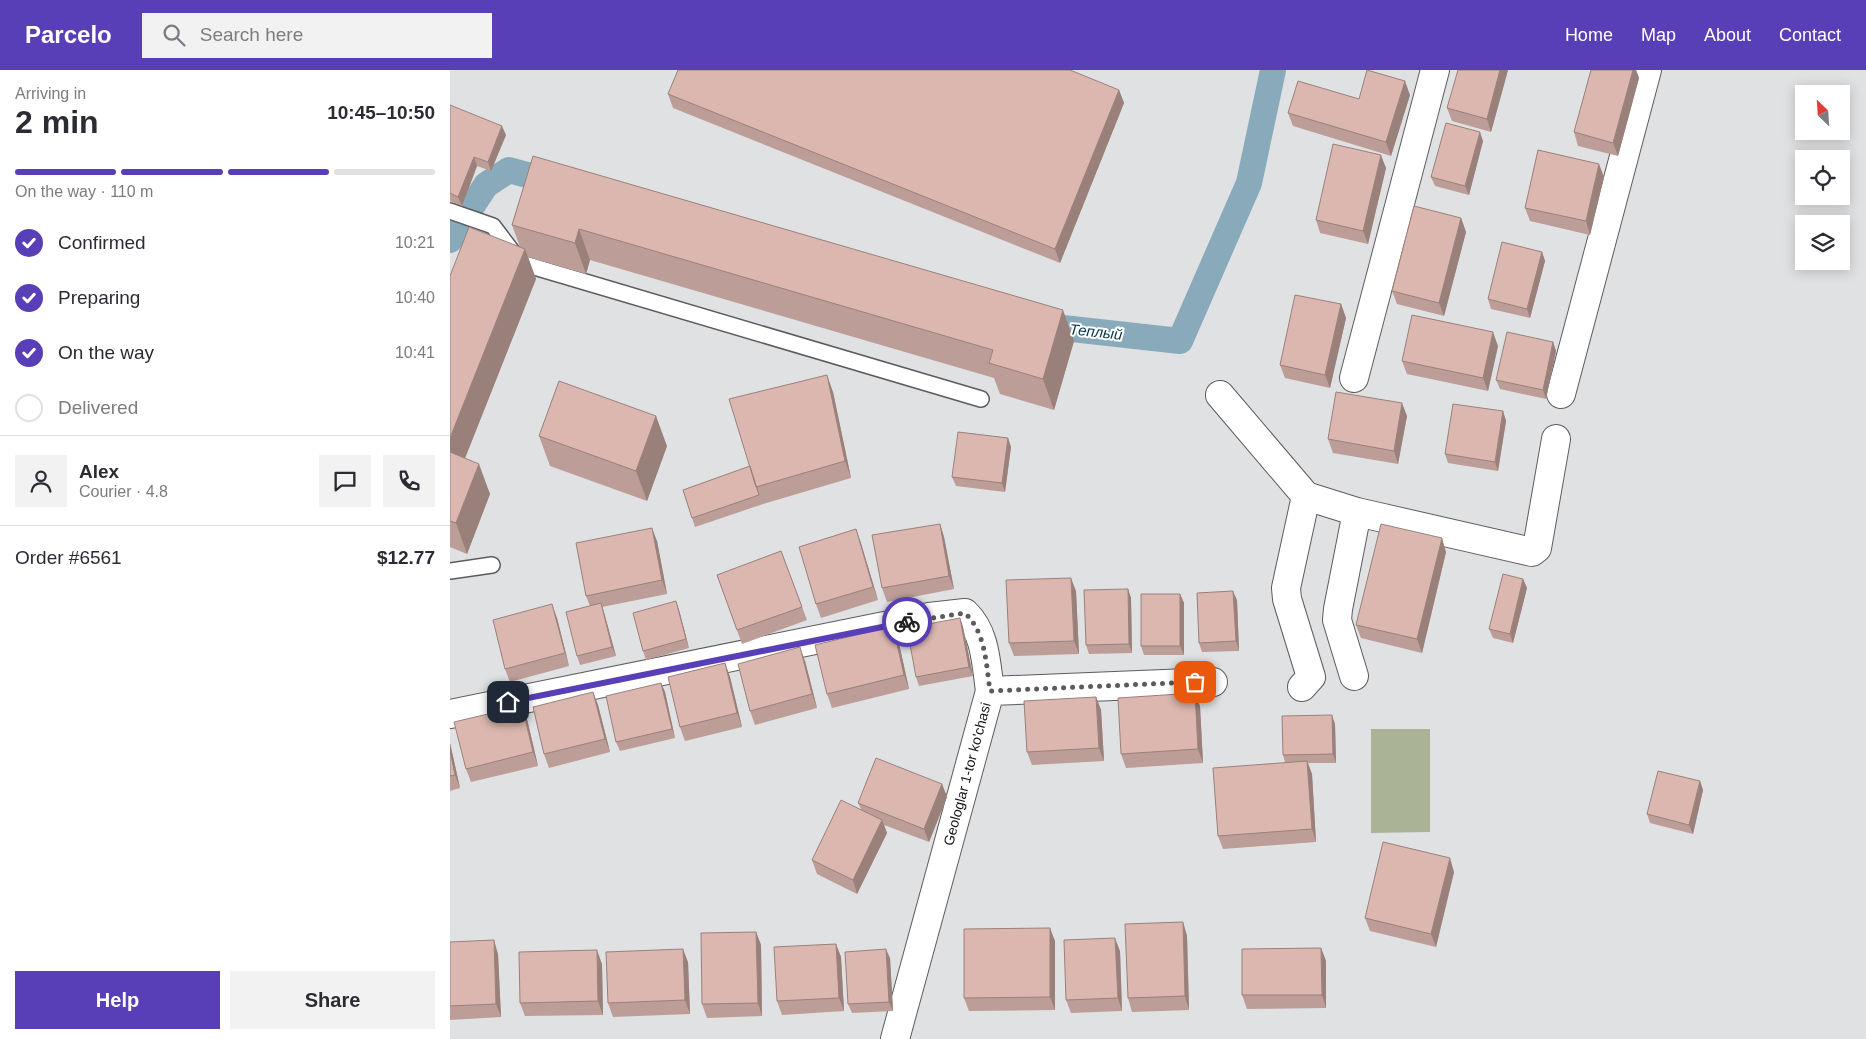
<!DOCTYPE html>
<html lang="en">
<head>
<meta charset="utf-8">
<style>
	:root { --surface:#fff; --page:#f2f2f3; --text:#2b2b33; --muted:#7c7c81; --line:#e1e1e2; --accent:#583fb7 }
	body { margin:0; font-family:Arial,sans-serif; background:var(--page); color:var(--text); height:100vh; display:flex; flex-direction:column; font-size:19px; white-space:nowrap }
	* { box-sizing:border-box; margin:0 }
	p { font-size:16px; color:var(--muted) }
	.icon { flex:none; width:28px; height:28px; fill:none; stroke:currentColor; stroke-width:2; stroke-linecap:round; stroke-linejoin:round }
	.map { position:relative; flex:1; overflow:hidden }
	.sheet { display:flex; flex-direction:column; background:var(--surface); width:450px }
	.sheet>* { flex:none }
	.needle { width:32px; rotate:335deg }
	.tools { position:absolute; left:1345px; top:15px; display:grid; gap:10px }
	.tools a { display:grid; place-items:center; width:55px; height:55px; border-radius:0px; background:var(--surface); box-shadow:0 2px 12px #0003; font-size:25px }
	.pin { position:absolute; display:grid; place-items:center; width:42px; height:42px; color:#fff; margin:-21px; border-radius:10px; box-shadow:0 2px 8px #0006 }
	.courier { position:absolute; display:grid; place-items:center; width:50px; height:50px; margin:-25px; border:4px solid #583fb7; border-radius:50%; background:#fff; color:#222; box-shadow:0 1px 6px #0007 }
	.head em { font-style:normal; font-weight:700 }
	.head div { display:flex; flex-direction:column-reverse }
	.head { display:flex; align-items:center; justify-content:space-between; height:85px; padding:0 15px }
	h1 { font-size:32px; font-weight:700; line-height:38px }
	.bar { display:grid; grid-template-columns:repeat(4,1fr); gap:8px 5px; align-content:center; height:60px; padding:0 15px }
	.bar i { height:6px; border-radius:4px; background:var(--line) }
	.bar .selected { background:var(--accent) }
	.bar p { grid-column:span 4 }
	.line { display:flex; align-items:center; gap:12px; padding:0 15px; border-top:1px solid var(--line) }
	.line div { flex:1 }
	.round { display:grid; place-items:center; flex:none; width:52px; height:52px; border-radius:0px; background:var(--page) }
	ol { padding:0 15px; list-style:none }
	li { display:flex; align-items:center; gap:15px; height:55px }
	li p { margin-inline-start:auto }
	li .icon { padding:5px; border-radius:50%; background:var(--accent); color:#fff; stroke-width:4 }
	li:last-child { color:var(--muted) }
	li i { width:28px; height:28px; border:2px solid var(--line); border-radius:50% }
	.action { display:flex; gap:10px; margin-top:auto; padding:10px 15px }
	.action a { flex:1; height:58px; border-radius:0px; background:var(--accent); color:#fff; font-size:20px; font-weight:700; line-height:58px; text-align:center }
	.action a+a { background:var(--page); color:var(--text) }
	header { display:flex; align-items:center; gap:30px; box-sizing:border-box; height:70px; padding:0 25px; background:var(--accent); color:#fff }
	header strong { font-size:24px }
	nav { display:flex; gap:28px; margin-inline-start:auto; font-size:18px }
	.search { width:350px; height:45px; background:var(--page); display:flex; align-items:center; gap:12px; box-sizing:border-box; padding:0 18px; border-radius:0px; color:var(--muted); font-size:19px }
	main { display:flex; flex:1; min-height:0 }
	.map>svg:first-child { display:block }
	.garden { fill:#abb397 }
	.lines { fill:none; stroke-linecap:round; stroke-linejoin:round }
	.canal { stroke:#89aabb; stroke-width:26 }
	.lane-casing { stroke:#5c5c5e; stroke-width:18 }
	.street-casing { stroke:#5c5c5e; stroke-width:30 }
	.lane { stroke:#fff; stroke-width:15 }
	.street { stroke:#fff; stroke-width:28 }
	.wall { fill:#bd9d97 }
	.shaded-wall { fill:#9a807b }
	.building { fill:#dcb7b0; stroke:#9a807b }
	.done { stroke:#5b5b5c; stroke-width:5; stroke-dasharray:0 9 }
	.route { stroke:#583fb7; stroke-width:6 }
	.labels { text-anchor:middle; stroke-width:4; stroke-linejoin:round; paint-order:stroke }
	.street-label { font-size:14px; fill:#131314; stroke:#fff }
	.water-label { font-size:15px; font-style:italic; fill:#053548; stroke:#fff }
</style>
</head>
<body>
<header>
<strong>Parcelo</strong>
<div class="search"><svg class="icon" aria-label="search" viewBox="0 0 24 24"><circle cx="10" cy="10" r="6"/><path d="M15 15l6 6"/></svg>Search here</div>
<nav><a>Home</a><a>Map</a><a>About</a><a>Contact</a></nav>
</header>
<main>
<section class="sheet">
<div class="head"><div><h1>2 min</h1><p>Arriving in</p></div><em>10:45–10:50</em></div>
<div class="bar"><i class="selected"></i><i class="selected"></i><i class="selected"></i><i></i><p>On the way · 110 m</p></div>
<ol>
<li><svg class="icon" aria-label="check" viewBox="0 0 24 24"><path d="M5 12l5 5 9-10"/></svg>Confirmed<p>10:21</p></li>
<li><svg class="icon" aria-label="check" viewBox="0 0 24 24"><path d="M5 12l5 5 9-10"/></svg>Preparing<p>10:40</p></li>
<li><svg class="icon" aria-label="check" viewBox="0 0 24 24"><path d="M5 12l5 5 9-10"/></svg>On the way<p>10:41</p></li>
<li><i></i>Delivered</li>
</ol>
<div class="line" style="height:90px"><a class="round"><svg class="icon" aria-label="person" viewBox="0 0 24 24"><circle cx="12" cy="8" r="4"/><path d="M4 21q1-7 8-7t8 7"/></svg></a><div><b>Alex</b><p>Courier · 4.8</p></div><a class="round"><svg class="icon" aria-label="chat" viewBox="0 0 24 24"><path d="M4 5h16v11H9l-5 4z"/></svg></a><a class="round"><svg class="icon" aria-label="phone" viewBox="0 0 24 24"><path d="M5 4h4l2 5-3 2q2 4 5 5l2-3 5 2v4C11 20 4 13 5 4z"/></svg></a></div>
<div class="line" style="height:65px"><div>Order #6561</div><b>$12.77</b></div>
<div class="action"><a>Help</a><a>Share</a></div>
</section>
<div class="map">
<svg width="1416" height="969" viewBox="0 0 1416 969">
	<rect width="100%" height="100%" fill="#e0e1e3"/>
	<path class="garden" d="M921,659H980V762L921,763Z"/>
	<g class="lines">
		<path class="canal" d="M0,170L36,115L59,100L110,114
			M585,250L613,258L730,271L799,113L823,0"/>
		<g class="lane-casing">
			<path id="lane" d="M0,141L43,156L71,193L531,329
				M0,501L42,495"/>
		</g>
		<g class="street-casing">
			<path id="street" d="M904,308L985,0
				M1111,324L1197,0
				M770,325L856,426
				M904,606L887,550L888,539L907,442
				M852,617L861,607L837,529L836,518L856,426L907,442L1082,482L1087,478L1106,369
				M540,621L763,612
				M0,644L479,547L515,543C536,563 536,594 540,621L445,969"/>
		</g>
		<use href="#lane" class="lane"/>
		<use href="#street" class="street"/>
	</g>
	<path class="wall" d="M1058,0L1041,62L1002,51L997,38Z
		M1141,0H1186L1189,8L1168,86L1128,76L1124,62Z
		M669,20L674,33L610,193L223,38L218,24Z
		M960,25L941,86L843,56L838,43L909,29Z
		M0,35L56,65L41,101L27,96L12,136L0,131Z
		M1033,71L1019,125L985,116L981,107Z
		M83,86L624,271L604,340L550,324L544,308L140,190L136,204L78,187L86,209L15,388L40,424L17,484L0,477V206L70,177L62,155Z
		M936,98L918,174L870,163L866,150Z
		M1154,107L1140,165L1080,151L1075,138Z
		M1011,148L1016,162L994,246L947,234L942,221Z
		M1092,182L1095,191L1080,248L1041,239L1038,229Z
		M891,234L896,248L880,318L835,308L830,295Z
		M1103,272L1106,281L1096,329L1050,319L1046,310Z
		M1048,276L1038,321L957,304L952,291Z
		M383,322L401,408L313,434L245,457L233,420L300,396Z
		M1053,341L1056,351L1048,401L998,393L995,384Z
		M957,346L948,394L883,383L878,369Z
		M89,366L217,376L197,431L100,396Z
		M558,368L561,377L555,422L506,416L502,407Z
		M490,454L494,467L504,519L437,532L432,518Z
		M406,459L428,530L371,548L366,534Z
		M207,471L217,524L152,537L166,586L130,595L127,586L140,536L136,526Z
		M331,481L357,550L292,574L267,505Z
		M996,482L972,583L911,568L906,555Z
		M1073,509L1077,518L1063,573L1043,568L1039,559Z
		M678,519L681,528L682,583L639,584L636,575Z
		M626,521L629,584L564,586L559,573Z
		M730,524L734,533V585H694L691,576Z
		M787,530L789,581L752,582L749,573Z
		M229,540L239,578L196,590L193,581Z
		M107,548L119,596L60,612L55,599Z
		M510,548L513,557L523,606L469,616L466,607Z
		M448,569L459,619L382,638L377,624Z
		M355,591L367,638L305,655L300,641Z
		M275,593L280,607L292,657L235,671L230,657Z
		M211,613L215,622L225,668L170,681L166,672Z
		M143,622L148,635L160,682L99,698L94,684Z
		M646,627L651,640L654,691L582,695L577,682Z
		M72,636L77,649L88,696L21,712L16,699Z
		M750,636L753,693L676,698L671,684Z
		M885,654L886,693H858L862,704L866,772L773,779L768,766L835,692L833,685Z
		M0,673L10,718L0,721Z
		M1250,711L1253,720L1243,764L1200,753L1197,744Z
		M492,714L497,727L479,772L434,755L437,763L407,824L367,804L362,790L411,739L408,733Z
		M1004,802L986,877L920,861L915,848Z
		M733,852L737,866L739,940L682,942L678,928Z
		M306,862L311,875L312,946L257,948L252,934Z
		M605,871V940L519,941L514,928Z
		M0,872L48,884L51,947L0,950Z
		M386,874L391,887L394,941L332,945L327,931Z
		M871,878L876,891V938L797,939L792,925Z
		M670,881L672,941L621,943L616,930Z
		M440,888L443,941L402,943L398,934Z
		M238,892L240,944L163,947L158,933Z
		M152,894L153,945L75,946L70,933Z"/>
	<path class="shaded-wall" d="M1050,0H1058L1041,62L1037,49Z
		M1183,0H1186L1189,8L1168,86L1163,73Z
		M955,11L960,25L941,86L936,72Z
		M669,20L674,33L610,193L605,179Z
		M52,56L56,65L41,101L38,92Z
		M1030,62L1033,71L1019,125L1015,116Z
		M931,85L936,98L918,174L913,161Z
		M24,87L27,96L12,136L8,127Z
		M1149,94L1154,107L1140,165L1136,151Z
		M1011,148L1016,162L994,246L989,233Z
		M129,159L140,190L136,204L125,173Z
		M75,179L86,209L6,411L0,394V368Z
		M1092,182L1095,191L1080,248L1077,239Z
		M891,234L896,248L880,318L875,305Z
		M613,240L624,271L604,340L593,309Z
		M1043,262L1048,276L1038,321L1033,308Z
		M1103,272L1106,281L1096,329L1093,320Z
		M377,305L383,322L401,408L395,391Z
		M952,333L957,346L948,394L944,381Z
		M1053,341L1056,351L1048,401L1045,392Z
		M206,346L217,376L197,431L186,401Z
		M558,368L561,377L555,422L552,413Z
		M29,394L40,424L17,484L6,453Z
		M490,454L494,467L504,519L499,506Z
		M202,458L207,471L217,524L212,510Z
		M406,459L411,473L428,530L423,517Z
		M992,468L996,482L972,583L967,569Z
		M621,508L626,521L629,584L624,571Z
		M1073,509L1077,518L1063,573L1060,564Z
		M678,519L681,528L682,583L679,574Z
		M783,521L787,530L789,581L786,571Z
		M730,524L734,533V585L730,576Z
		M226,531L229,540L239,578L236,569Z
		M151,533L154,542L166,586L162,577Z
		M102,534L107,548L119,596L115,583Z
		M510,548L513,557L523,606L519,597Z
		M443,556L448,569L459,619L454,605Z
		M350,577L355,591L367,638L362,624Z
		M275,593L280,607L292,657L287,643Z
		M211,613L215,622L225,668L222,659Z
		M143,622L148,635L160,682L155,669Z
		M745,623L750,636L753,693L748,679Z
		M646,627L651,640L654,691L649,678Z
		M72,636L77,649L88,696L83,682Z
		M882,645L885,654L886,693L883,684Z
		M0,673L10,718L5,705L0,681Z
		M857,691L862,704L866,772L862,759Z
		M1250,711L1253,720L1243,764L1239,755Z
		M492,714L497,727L479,772L474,759Z
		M432,750L437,763L407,824L403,810Z
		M1000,788L1004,802L986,877L981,864Z
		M733,852L737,866L739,940L735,926Z
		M600,858L605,871V940L600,927Z
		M306,862L311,875L312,946L308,933Z
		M665,868L670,881L672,941L668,928Z
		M44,870L48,884L51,947L46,934Z
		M386,874L391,887L394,941L389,928Z
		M871,878L876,891V938L872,925Z
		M233,879L238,892L240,944L235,930Z
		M436,879L440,888L443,941L439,932Z
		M147,880L152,894L153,945L148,931Z"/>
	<path class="building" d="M228,0H620L669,20L605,179L218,24Z
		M917,0L955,11L936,72L838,43L848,11L909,29Z
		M1008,0H1050L1037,49L997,38Z
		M1141,0H1183L1163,73L1124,62Z
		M0,35L52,56L38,92L24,87L8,127L0,123Z
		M996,53L1030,62L1015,116L981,107Z
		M883,74L931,85L913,161L866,150Z
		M1088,80L1149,94L1136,151L1075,138Z
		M83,86L613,240L593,309L539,293L543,280L129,159L125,173L62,155Z
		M964,136L1011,148L989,233L942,221Z
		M19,157L75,179L0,368V206Z
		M1052,172L1092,182L1077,239L1038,229Z
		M845,225L891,234L875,305L830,295Z
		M962,245L1043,262L1033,308L952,291Z
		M1057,262L1103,272L1093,320L1046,310Z
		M377,305L395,391L306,417L279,329Z
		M109,311L206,346L186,401L89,366Z
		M886,322L952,333L944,381L878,369Z
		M1003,334L1053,341L1045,392L995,384Z
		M508,362L558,368L552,413L502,407Z
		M0,382L29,394L6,453L0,451Z
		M300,396L309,425L242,448L233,420Z
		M490,454L499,506L432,518L422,465Z
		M931,454L992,468L967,569L906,555Z
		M202,458L212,510L136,526L126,473Z
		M406,459L423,517L366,534L349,477Z
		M331,481L352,537L287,560L267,505Z
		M1053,504L1073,509L1060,564L1039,559Z
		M621,508L624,571L559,573L556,510Z
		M678,519L679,574L636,575L634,520Z
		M783,521L786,571L749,573L747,523Z
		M691,524H730V576H691Z
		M226,531L236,569L193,581L183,543Z
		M151,533L162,577L127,586L116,542Z
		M102,534L115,583L55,599L43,550Z
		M510,548L519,597L466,607L457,558Z
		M443,556L454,605L377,624L365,575Z
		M350,577L362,624L300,641L288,594Z
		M275,593L287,643L230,657L218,607Z
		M211,613L222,659L166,672L156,626Z
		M143,622L155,669L94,684L83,637Z
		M745,623L748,679L671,684L668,628Z
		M646,627L649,678L577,682L574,631Z
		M72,636L83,682L16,699L4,652Z
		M882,645L883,684L833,685L832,646Z
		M0,681L5,705L0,706Z
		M426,688L492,714L474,759L408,733Z
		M857,691L862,759L768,766L763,698Z
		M1208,701L1250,711L1239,755L1197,744Z
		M391,730L432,750L403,810L362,790Z
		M933,772L1000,788L981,864L915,848Z
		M733,852L735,926L678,928L675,854Z
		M600,858V927L514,928V859Z
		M306,862L308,933L252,934L251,863Z
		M665,868L668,928L616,930L614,870Z
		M44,870L46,934L0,936V872Z
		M386,874L389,928L327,931L324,877Z
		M871,878L872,925H792V879Z
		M233,879L235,930L158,933L156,882Z
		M436,879L439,932L398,934L395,882Z
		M147,880L148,931L70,933L69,882Z"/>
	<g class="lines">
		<path class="done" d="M457,552L515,543C536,563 536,594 540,621L745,612"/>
		<path class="route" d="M58,632L457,552"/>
	</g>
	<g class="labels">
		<g class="street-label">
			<text transform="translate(517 704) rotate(-75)" y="5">Geologlar 1-tor ko'chasi</text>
		</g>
		<g class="water-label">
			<text transform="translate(646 262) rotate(6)" y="5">Теплый</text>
		</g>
	</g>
</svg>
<div class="tools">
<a><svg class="needle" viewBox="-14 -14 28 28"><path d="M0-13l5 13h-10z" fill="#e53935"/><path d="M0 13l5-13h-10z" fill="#7c7c81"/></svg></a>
<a><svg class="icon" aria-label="locate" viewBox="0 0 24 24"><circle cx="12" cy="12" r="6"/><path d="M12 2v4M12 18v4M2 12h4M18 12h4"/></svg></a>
<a><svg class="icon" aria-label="layers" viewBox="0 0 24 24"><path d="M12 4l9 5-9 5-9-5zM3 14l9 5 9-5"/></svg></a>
</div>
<div class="pin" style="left:745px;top:612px;background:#ea580c"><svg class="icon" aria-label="bag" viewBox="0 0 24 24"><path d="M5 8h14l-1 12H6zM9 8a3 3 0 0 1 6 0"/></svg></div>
<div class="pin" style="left:58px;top:632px;background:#1f2937"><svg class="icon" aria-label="home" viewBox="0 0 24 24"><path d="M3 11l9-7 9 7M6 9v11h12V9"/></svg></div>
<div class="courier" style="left:457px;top:552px"><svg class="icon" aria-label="bike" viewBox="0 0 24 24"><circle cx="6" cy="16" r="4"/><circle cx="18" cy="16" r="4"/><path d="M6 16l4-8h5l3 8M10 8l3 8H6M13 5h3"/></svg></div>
</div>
</main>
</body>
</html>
